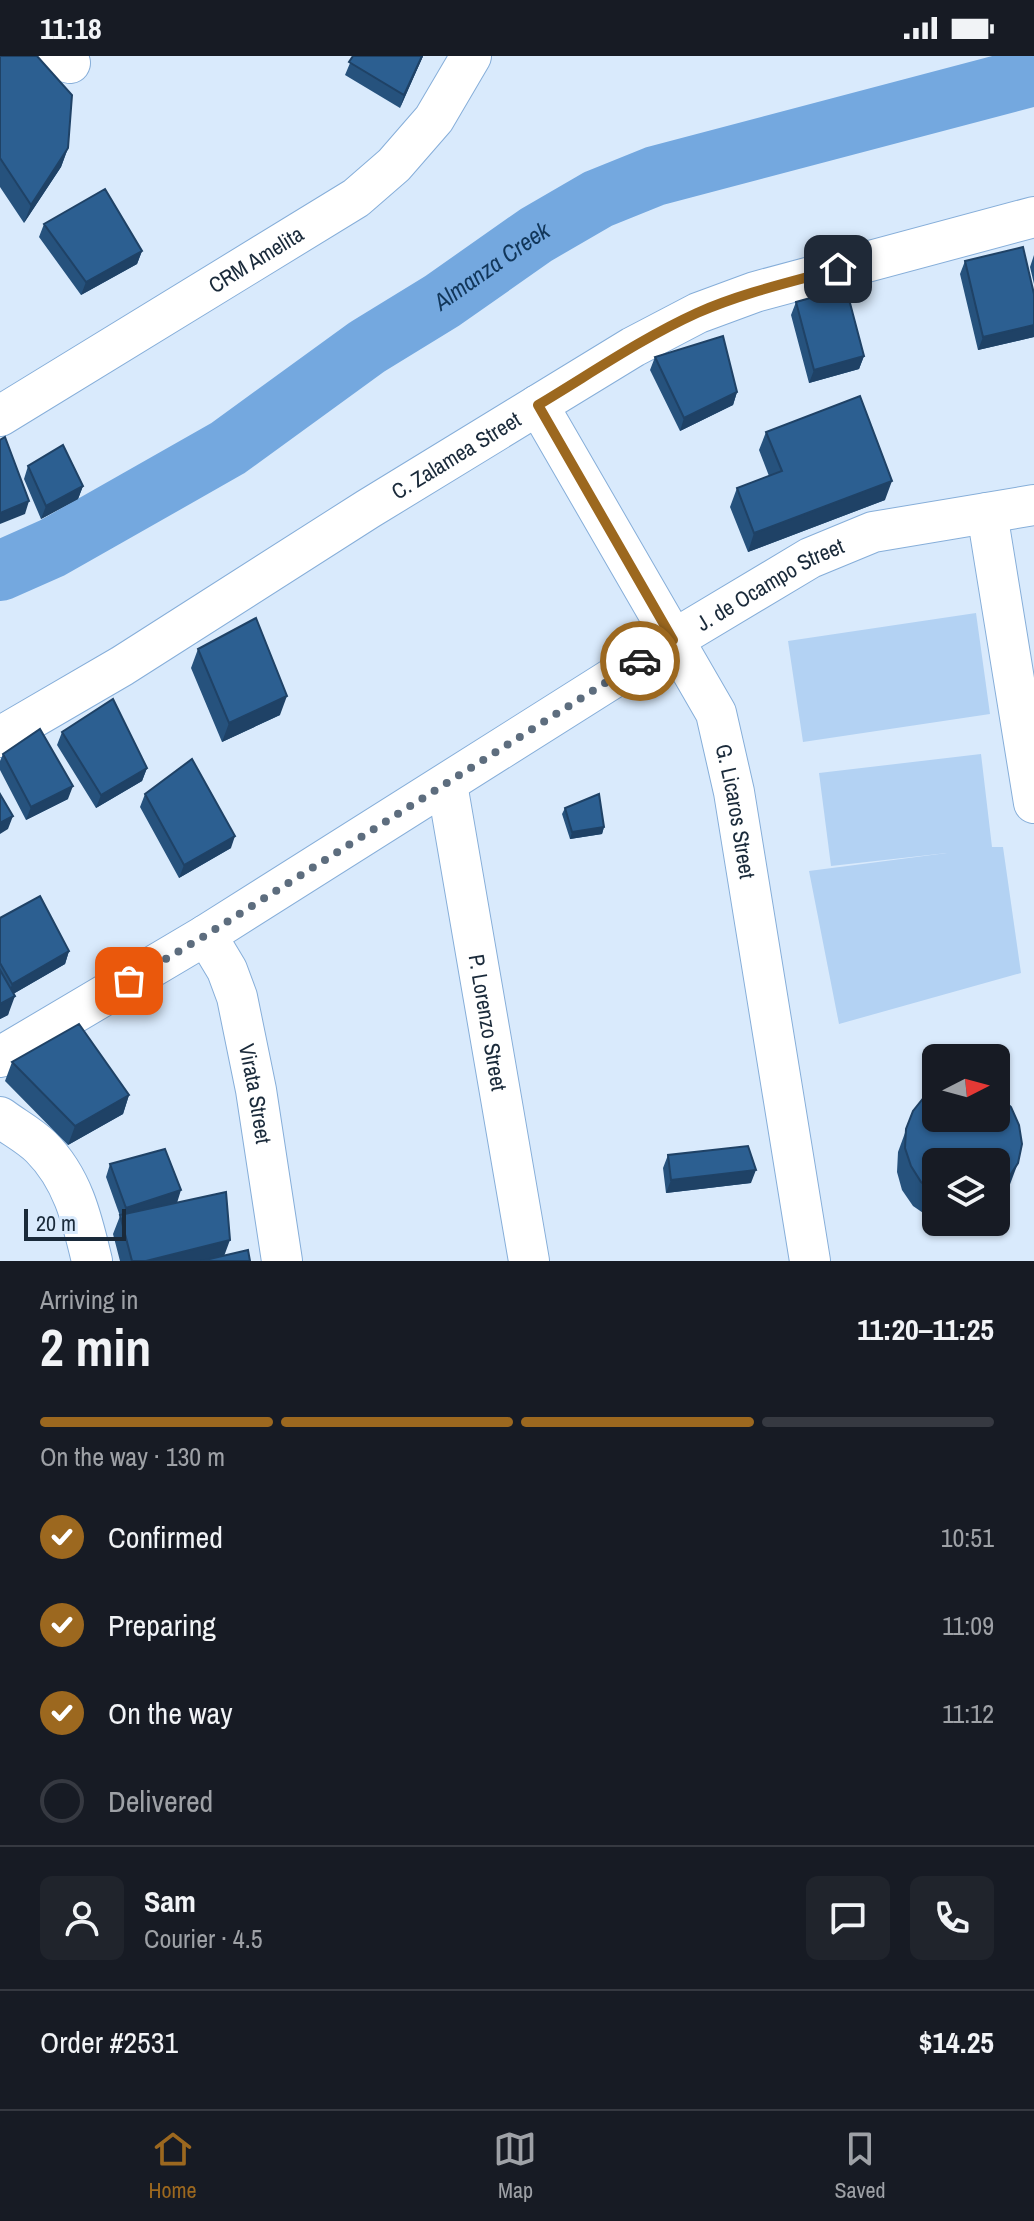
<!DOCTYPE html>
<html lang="en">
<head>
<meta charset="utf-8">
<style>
	:root { --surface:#171b24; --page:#20242c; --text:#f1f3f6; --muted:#9ea1a6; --line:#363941; --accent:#9c681f }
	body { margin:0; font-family:"Archivo Narrow",sans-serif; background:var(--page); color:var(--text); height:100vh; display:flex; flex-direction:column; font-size:30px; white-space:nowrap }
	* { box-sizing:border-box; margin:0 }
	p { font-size:26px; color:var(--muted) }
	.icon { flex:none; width:44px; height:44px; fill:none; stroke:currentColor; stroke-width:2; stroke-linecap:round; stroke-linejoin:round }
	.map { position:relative; height:1205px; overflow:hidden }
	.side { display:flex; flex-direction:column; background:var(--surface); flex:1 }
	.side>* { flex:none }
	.needle { width:52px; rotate:84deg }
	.tools { position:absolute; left:922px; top:988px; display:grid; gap:16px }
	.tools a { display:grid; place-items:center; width:88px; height:88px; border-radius:12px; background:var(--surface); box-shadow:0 2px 6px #0004; font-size:40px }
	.scale { position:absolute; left:24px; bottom:20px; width:102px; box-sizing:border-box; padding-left:8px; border:4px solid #1a2a3a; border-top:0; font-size:22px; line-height:28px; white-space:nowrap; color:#1a2a3a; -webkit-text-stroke:6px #d9eafc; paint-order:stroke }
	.pin { position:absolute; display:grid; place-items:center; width:68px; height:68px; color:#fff; margin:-34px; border-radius:16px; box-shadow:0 4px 12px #0006 }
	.courier { position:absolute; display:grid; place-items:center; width:80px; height:80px; margin:-40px; border:6px solid #9c681f; border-radius:50%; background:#fff; color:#222; box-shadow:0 2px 10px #0007 }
	.headline em { font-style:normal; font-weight:800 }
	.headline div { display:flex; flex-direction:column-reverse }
	.headline { display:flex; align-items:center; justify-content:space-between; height:136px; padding:0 40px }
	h1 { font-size:52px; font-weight:800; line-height:60px }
	.bar { display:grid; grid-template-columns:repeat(4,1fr); gap:12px 8px; align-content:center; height:96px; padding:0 40px }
	.bar i { height:10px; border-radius:6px; background:var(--line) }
	.bar .active { background:var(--accent) }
	.bar p { grid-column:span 4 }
	.line { display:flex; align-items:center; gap:20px; padding:0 40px; border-top:2px solid var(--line) }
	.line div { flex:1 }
	.round { display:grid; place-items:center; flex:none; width:84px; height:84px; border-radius:12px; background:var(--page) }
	ol { padding:0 40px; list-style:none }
	li { display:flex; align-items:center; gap:24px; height:88px }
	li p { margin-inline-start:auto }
	li .icon { padding:8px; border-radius:50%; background:var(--accent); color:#fff; stroke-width:4 }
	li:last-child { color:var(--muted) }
	li i { width:44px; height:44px; border:4px solid var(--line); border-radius:50% }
	.status { display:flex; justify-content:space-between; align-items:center; height:56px; padding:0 40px; background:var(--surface); direction:ltr }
	.status svg { height:22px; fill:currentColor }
	.tab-bar { display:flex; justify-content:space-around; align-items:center; height:112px; border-top:2px solid var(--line); background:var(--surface); font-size:22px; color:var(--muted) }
	.tab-bar a { display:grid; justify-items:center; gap:4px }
	.tab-bar .active { color:var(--accent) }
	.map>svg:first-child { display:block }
	.green { fill:#b3d2f3 }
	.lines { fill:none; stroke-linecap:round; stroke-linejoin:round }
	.river { stroke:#74a8df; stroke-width:60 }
	.street-casing { stroke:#86aed9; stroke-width:42 }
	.street { stroke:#fff; stroke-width:40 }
	.wall { fill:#26527d }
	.shaded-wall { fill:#1f4266 }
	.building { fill:#2c5f91; stroke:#1f4266; stroke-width:2 }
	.done { stroke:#5d6d7e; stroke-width:8; stroke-dasharray:0 14.4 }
	.route { stroke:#9c681f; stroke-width:10 }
	.labels { text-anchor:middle; stroke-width:8; stroke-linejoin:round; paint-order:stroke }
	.street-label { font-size:22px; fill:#1a2a3a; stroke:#d9eafc }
	.water-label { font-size:24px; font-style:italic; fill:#11365a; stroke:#d9eafc }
</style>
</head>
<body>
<div class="status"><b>11:18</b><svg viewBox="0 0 49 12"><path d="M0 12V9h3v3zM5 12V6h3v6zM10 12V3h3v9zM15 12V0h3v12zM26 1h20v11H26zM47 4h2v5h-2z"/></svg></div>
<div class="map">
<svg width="1034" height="1205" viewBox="0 0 1034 1205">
	<rect width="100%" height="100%" fill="#d9eafc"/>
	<path class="green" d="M976,557L990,658L803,686L788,585Z
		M981,698L992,791H1003L1021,917L839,968L809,815L947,797L831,810L819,717Z"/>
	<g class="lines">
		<path class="river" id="s1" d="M0,515L52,492L228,392L367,291L442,245L536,179L598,143L655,120L1034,20"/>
		<g class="street-casing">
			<g id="street">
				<path d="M42,0L70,7"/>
				<path id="s2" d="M538,349L716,657L734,736L810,1205"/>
				<path id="s3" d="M0,360L356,142L394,109L434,63L471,0"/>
				<path d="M987,457L1034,747"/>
				<path id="s4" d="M0,681L122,610L368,453L633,291L698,257L755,236L1034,161"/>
				<path id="s5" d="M447,728L529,1205"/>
				<path id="s6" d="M206,879L227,914L237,941L256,1034L282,1205"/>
				<path id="s7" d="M0,1001L206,879L673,584L810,502L873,476L1034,449"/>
				<path d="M0,1061C13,1071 29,1079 41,1091C73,1123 82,1163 92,1205"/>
			</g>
		</g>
		<use href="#street" class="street"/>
	</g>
	<path class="wall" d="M0,0L68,92L61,111L24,167L0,131Z
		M353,0H423L400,52L345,19Z
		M44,168L142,195L137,208L81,239L39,181Z
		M1034,199V228L1030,211Z
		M965,205L1034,238V281L978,294L960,218Z
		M796,246L864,300L859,313L809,327L791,259Z
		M655,301L737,336L733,349L680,375L650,314Z
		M766,376L885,444L748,496L730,451L737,432L769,420L759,394Z
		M28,410L83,430L78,443L41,463L24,423Z
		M198,593L280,659L222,686L191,612Z
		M62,676L147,712L142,725L96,752L57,689Z
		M3,698L68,743L26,764L0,714V705Z
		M145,738L231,792L179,822L140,751Z
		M565,752L604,771L602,778L570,783L562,758Z
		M0,862L69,895L65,908L13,938L8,959L0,963Z
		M12,1006L129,1039L123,1058L68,1089L5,1025Z
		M913,1055L1009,1131L999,1147L936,1106V1164L929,1161L913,1150L902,1134L897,1116L898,1096Z
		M668,1099L751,1127L666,1137L663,1112Z
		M110,1108L177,1146L224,1200L250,1205H120L113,1178L120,1160L106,1121Z"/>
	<path class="shaded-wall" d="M422,0H423L400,52L404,39Z
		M68,92L61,111L24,167L31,149Z
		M142,195L137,208L81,239L86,226Z
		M1034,269V281L978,294L983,281Z
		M864,300L859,313L809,327L814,314Z
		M737,336L733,349L680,375L684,362Z
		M892,425L885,444L748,496L754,477Z
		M83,430L78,443L41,463L46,450Z
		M29,445L25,458L0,468V457Z
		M287,640L280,659L222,686L229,667Z
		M147,712L142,725L96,752L101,739Z
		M73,730L68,743L26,764L31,751Z
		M13,760L8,773L0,778V767Z
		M604,771L602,778L570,783L572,776Z
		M235,780L231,792L179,822L184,809Z
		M69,895L65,908L8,941L12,928Z
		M15,940L8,959L0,963V948Z
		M129,1039L123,1058L68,1089L75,1070Z
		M1018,1107L1009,1131L999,1147L996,1150V1133Z
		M756,1114L751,1127L666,1137L671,1124Z
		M181,1134L177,1147L121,1165L126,1152Z
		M230,1184L223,1203L215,1205H146Z"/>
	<path class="building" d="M0,0H37L72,39L68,92L31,149L0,102Z
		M353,0H422L404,39L349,6Z
		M105,133L142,195L86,226L44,168Z
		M1023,191L1034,238V269L983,281L965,205Z
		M846,232L864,300L814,314L796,246Z
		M723,280L737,336L684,362L655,301Z
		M860,340L892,425L754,477L737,432L782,415L766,376Z
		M5,381L29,445L0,457V384Z
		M63,389L83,430L46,450L28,410Z
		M256,562L287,640L229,667L198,593Z
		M113,643L147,712L101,739L62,676Z
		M40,673L73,730L31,751L3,698Z
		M192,703L235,780L184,809L145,738Z
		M0,738L13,760L0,767Z
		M599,738L604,771L572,776L565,752Z
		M40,840L69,895L12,928L0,907V862Z
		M0,914L15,940L0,948Z
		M79,968L129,1039L75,1070L12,1006Z
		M936,1034V1062H996V1037L1011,1051L1019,1069L1022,1088L1018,1107L1007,1124L996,1133V1106H936V1137L921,1126L911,1110L905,1092L906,1073L913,1055L925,1040Z
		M748,1090L756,1114L671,1124L668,1099Z
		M165,1093L181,1134L126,1152L110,1108Z
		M226,1136L230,1184L146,1205H132L120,1159Z
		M248,1194L250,1205H201Z"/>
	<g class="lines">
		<path class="done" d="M129,925L206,879L640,605"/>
		<path class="route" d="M640,605L673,584L538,349C590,318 642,282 697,257C742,237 791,226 838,213"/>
	</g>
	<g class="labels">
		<g class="street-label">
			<text dy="8" stroke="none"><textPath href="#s3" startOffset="300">CRM Amelita</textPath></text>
			<text dy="8" stroke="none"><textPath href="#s4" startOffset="536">C. Zalamea Street</textPath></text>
			<text dy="8" stroke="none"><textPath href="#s7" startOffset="904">J. de Ocampo Street</textPath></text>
			<text dy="8" stroke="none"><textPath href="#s2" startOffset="456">G. Licaros Street</textPath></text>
			<text dy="8" stroke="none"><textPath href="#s5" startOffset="242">P. Lorenzo Street</textPath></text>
			<text dy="8" stroke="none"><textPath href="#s6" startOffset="168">Virata Street</textPath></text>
		</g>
		<g class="water-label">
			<text dy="8" stroke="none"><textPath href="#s1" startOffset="580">Almanza Creek</textPath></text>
		</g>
	</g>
</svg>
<div class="tools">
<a><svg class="needle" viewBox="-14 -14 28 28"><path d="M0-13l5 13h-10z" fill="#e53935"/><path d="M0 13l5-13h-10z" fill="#9ea1a6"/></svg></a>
<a><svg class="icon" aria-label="layers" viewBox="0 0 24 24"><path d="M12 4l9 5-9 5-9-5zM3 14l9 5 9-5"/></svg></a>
</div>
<div class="scale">20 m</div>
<div class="pin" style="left:129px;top:925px;background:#ea580c"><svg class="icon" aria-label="bag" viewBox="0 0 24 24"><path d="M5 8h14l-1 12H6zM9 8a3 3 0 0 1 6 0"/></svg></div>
<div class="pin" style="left:838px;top:213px;background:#1f2937"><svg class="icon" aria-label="home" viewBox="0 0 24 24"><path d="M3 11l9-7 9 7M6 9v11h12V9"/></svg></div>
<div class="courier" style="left:640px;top:605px"><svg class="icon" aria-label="car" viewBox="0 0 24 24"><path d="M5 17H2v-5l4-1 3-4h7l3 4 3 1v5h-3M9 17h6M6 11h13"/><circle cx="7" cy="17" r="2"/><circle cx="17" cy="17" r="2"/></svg></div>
</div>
<section class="side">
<div class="headline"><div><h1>2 min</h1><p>Arriving in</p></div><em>11:20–11:25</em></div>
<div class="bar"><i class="active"></i><i class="active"></i><i class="active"></i><i></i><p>On the way · 130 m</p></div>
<ol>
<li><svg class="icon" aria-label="check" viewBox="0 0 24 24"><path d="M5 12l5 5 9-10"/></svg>Confirmed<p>10:51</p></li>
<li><svg class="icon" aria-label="check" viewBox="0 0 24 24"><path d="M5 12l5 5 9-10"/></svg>Preparing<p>11:09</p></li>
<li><svg class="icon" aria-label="check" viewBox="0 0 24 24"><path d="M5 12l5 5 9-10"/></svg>On the way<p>11:12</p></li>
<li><i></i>Delivered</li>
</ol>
<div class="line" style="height:144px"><a class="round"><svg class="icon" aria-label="person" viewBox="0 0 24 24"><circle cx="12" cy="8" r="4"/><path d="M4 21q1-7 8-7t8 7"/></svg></a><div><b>Sam</b><p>Courier · 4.5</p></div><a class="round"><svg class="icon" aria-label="chat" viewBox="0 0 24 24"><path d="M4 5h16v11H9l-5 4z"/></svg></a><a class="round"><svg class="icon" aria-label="phone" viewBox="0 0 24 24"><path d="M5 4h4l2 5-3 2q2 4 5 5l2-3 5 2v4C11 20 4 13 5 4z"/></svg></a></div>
<div class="line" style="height:104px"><div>Order #2531</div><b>$14.25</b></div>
</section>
<nav class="tab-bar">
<a class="active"><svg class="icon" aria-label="home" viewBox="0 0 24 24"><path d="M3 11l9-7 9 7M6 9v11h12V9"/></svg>Home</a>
<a><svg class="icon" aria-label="map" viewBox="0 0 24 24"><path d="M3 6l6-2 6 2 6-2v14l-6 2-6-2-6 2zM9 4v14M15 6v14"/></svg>Map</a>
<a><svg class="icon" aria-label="saved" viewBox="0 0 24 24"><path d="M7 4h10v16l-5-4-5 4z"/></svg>Saved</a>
</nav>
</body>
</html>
